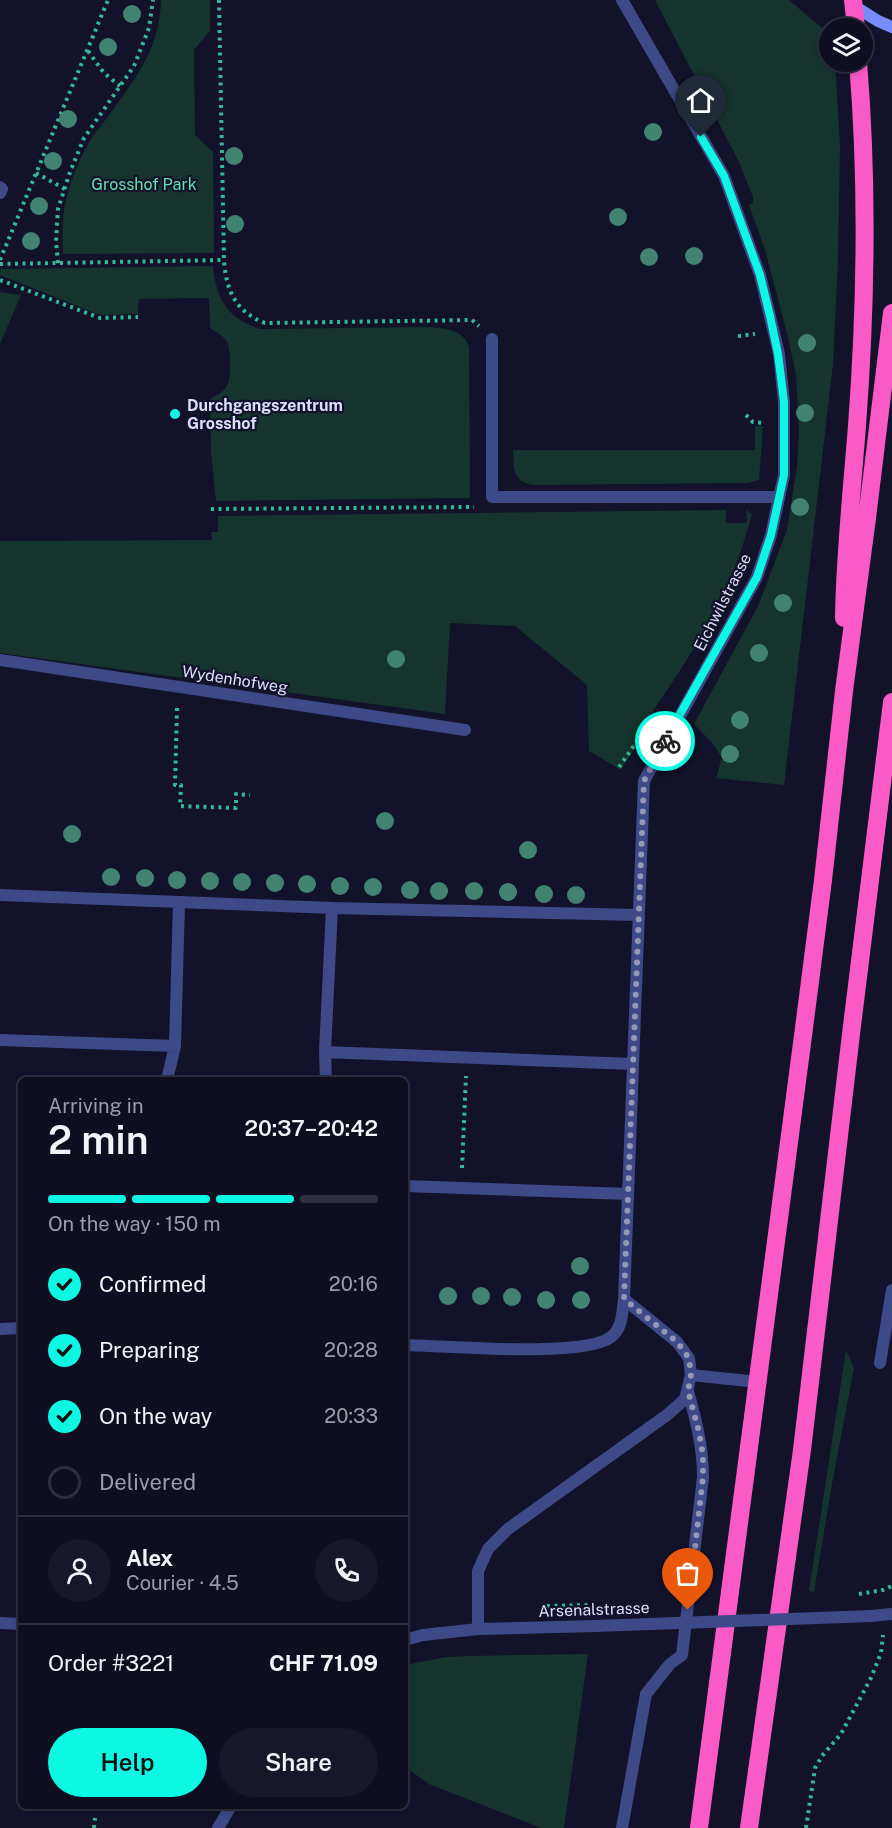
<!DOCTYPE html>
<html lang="en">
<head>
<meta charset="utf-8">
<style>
	:root { --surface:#0e0e20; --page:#171729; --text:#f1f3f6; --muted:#9b9ca5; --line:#2e2e3e; --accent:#0df8e2 }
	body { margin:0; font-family:"Public Sans",sans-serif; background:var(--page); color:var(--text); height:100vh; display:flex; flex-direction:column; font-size:22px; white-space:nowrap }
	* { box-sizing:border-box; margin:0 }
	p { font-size:20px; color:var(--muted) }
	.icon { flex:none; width:33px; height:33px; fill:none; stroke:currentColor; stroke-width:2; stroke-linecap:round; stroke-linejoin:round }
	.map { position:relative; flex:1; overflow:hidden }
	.details { position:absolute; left:18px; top:1077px; width:390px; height:732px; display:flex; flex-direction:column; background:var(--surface); border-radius:9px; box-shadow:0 3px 9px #0003,0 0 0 2px var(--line) }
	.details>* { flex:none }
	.fabs { position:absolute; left:819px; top:18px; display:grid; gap:12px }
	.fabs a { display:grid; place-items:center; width:54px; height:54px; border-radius:50%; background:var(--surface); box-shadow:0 3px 9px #0003,0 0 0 2px var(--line); font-size:30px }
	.pin { position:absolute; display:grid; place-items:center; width:51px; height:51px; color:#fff; margin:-62px -26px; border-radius:50% 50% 50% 0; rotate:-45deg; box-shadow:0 0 6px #0007 }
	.pin .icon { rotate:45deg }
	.courier { position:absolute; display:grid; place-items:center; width:60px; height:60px; margin:-30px; border:4px solid #0df8e2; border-radius:50%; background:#fff; color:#222; box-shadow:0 2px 8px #0007 }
	.overview em { font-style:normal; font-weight:600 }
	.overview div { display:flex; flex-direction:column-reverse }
	.overview { display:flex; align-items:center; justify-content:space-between; height:102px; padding:0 30px }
	h1 { font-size:39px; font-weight:600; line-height:45px }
	.bar { display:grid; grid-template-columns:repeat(4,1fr); gap:9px 6px; align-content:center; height:72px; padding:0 30px }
	.bar i { height:8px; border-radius:4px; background:var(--line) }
	.bar .current { background:var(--accent) }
	.bar p { grid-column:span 4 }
	.line { display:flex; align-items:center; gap:15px; padding:0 30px; border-top:2px solid var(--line) }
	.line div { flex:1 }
	.round { display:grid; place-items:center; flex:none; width:63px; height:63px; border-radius:32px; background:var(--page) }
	ol { padding:0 30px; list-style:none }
	li { display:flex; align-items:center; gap:18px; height:66px }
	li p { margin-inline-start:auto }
	li .icon { padding:6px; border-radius:50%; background:var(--accent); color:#111; stroke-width:4 }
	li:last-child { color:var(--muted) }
	li i { width:33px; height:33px; border:3px solid var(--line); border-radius:50% }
	.cta { display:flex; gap:12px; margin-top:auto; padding:12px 30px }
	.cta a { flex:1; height:69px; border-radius:36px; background:var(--accent); color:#111; font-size:24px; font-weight:600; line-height:69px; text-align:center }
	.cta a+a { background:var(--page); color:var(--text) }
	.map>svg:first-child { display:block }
	.green { fill:#15342d }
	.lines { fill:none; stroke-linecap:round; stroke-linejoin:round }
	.path { stroke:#34b998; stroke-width:4; stroke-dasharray:3 4.5; stroke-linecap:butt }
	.lane { stroke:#3e4a87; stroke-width:12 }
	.street { stroke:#3e4a87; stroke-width:12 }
	.secondary { stroke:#768cfb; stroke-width:12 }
	.highway { stroke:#fa5ac6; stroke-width:18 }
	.path-bridge { stroke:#34b998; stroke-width:4; stroke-dasharray:3 4.5; stroke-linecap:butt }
	.street-bridge { stroke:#3e4a87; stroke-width:12 }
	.highway-bridge { stroke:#fa5ac6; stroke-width:18 }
	.tree { fill:#418270 }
	.done { stroke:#9597b4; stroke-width:6; stroke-dasharray:0 10.8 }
	.route { stroke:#0df8e2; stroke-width:8 }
	.poi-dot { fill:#0df8e2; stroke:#12122a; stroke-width:2 }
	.labels { text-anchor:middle; stroke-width:4.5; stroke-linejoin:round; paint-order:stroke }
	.park-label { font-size:16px; fill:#68dea9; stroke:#12122a }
	.poi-label { font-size:16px; font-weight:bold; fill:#dcdefe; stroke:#12122a; text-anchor:start }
	.street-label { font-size:16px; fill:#dcdefe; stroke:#12122a }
</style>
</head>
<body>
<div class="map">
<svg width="892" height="1828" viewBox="0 0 892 1828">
	<rect width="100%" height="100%" fill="#12122a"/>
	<path class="green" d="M161,0H210V31L194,50L195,135L213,152L214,253L63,254C63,242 62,229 63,217C66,192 76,166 88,144C93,135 100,126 107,118C134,80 160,50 161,0Z
		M655,0H789L829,34L830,62H835L840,145L838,260L833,364L784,785L716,778L722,758L713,744L694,724L758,606L787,530L797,467L799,433L796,375L787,333L765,250L749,205L753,202V197L739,162Z
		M213,266C216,299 228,319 260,329L431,327C446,329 464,330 469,347L470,498L216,501L211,452L210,399C217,395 225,392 228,383C231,376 231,347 226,340C222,335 216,332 210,328L209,298L139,299L138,314L103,315L95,313L0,275V269Z
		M0,292L21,295L0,344Z
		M755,426H763L759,480L748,483L533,485C512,481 514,468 513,450H755Z
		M726,510V523H747L746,510L752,514C745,540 737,564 726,589C704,638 671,683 642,728L645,731L621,770L589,751L587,685L515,626L450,623L445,714L0,653V541L212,540L211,532H218V516Z
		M846,1350L854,1368L832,1484L814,1592L809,1591Z
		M588,1654L564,1828H541L429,1784L405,1767V1665L446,1657L469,1656Z"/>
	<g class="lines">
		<path class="path" d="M219,0L224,260C226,291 236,312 265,323L472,320L479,326
			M88,51L104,73L120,86
			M36,173L65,189
			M0,260L108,0
			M58,263L56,241L58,209L70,172L84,138L134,66L149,28L153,0
			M0,264L224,260
			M0,280L100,318L138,317
			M738,336L755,334
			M746,415L753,422L763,423
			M211,509L474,507
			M177,708L175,785H181L180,806L236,808V794L250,795
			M619,767L650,723
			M462,1168L466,1076
			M859,1594L883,1590L892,1586
			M94,1828L95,1818
			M806,1828L815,1768L822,1756L841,1734L871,1678L881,1653L883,1635"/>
		<path class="lane" d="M0,187L2,189L0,193
			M492,339V497H779
			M0,895L332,908L638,915
			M0,1040L175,1046
			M325,1052L632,1064
			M167,1080L175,1046L179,902
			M326,1080L325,1052L332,908
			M405,1186L628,1194
			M0,1329L21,1328
			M405,1345C445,1346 584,1358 611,1337C623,1328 622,1312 624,1299L644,781L665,743
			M880,1363L892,1290
			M691,1375L758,1382
			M478,1629V1571L488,1549L508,1529L667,1415L685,1399L691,1375L689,1358L677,1342L624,1299
			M622,1828L646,1694L670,1664L682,1655L703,1477C703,1447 696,1420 688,1391"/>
		<path class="street" d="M622,0L724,176L760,275L779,354L784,402V475L771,535L757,577L665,743
			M0,660L465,730
			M871,1616L892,1614
			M0,1623L21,1624
			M405,1640L423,1635L478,1629L595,1626
			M218,1828L231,1806"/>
		<path class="secondary" d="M851,4L878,21L892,27"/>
		<path class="highway" d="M844,618C845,553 852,490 857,426C866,305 868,183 858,62
			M699,1828L804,1028L823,880L844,691L867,518L892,313
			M749,1828L802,1450L851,1034L892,702"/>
		<path class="path-bridge" d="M547,1606L591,1605"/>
		<path class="street-bridge" d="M595,1626L871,1616"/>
		<path class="highway-bridge" d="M853,0L856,28"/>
	</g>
	<g class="tree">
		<circle cx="132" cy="14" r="9"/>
		<circle cx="108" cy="47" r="9"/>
		<circle cx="68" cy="119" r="9"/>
		<circle cx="653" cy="132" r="9"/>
		<circle cx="234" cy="156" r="9"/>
		<circle cx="53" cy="161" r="9"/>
		<circle cx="39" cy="206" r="9"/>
		<circle cx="618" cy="217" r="9"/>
		<circle cx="235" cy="224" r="9"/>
		<circle cx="31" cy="241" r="9"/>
		<circle cx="694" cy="256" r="9"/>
		<circle cx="649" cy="257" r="9"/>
		<circle cx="807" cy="343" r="9"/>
		<circle cx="805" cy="413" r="9"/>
		<circle cx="800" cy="507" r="9"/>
		<circle cx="783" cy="603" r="9"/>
		<circle cx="759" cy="653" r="9"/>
		<circle cx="396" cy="659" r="9"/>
		<circle cx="740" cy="720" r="9"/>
		<circle cx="730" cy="754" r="9"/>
		<circle cx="385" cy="821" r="9"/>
		<circle cx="72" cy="834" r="9"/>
		<circle cx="528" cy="850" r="9"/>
		<circle cx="111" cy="877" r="9"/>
		<circle cx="145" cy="878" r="9"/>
		<circle cx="177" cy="880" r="9"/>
		<circle cx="210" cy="881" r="9"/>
		<circle cx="242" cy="882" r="9"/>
		<circle cx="275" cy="883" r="9"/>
		<circle cx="307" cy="884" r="9"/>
		<circle cx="340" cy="886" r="9"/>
		<circle cx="373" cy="887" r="9"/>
		<circle cx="410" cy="890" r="9"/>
		<circle cx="439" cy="891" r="9"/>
		<circle cx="474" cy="891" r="9"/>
		<circle cx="508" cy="892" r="9"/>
		<circle cx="544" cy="894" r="9"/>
		<circle cx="576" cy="895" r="9"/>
		<circle cx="580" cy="1266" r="9"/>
		<circle cx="448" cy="1296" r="9"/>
		<circle cx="481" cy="1296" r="9"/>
		<circle cx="512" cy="1297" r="9"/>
		<circle cx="546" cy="1300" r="9"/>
		<circle cx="581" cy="1300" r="9"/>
	</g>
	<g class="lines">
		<path class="done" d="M665,741L644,781L624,1299L677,1342L689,1358L691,1375L688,1391L699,1432L703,1455V1477L688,1610"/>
		<path class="route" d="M665,741L757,577L771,535L784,475V402L778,354L770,316L760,275L724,176L701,137"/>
	</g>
	<circle class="poi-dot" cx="175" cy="414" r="6"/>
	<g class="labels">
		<g class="park-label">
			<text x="144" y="190">Grosshof Park</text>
		</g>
		<g class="poi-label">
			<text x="187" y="411">Durchgangszentrum<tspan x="187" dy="18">Grosshof</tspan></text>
		</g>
		<g class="street-label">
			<text transform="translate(722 602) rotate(-63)" y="6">Eichwilstrasse</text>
			<text transform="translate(235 679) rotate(9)" y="6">Wydenhofweg</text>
			<text transform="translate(594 1609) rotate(-2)" y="6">Arsenalstrasse</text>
		</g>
	</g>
</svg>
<div class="fabs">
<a><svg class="icon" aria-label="layers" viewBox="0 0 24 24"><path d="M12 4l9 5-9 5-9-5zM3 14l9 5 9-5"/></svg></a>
</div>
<div class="pin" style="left:688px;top:1610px;background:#ea580c"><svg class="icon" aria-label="bag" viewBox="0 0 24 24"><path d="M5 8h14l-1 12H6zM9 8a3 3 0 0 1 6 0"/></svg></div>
<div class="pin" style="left:701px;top:137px;background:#1f2937"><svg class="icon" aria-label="home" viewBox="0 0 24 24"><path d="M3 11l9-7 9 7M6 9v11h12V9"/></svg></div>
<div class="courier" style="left:665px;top:741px"><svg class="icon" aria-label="bike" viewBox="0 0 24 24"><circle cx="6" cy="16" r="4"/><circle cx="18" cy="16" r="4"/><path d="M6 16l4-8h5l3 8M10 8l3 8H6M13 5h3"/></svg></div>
<section class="details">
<div class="overview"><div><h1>2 min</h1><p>Arriving in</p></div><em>20:37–20:42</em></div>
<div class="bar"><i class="current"></i><i class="current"></i><i class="current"></i><i></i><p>On the way · 150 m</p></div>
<ol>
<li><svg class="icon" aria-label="check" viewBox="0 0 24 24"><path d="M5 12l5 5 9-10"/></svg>Confirmed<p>20:16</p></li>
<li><svg class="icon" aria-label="check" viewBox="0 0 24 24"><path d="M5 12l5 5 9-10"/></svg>Preparing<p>20:28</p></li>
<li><svg class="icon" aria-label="check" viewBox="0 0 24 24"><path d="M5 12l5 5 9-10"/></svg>On the way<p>20:33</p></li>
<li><i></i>Delivered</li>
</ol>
<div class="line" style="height:108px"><a class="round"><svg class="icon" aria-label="person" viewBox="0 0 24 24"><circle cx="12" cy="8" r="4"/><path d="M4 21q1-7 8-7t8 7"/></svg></a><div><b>Alex</b><p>Courier · 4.5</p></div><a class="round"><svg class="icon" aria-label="phone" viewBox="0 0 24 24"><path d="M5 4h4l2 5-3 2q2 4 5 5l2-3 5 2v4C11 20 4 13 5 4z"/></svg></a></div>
<div class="line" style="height:78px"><div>Order #3221</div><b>CHF 71.09</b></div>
<div class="cta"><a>Help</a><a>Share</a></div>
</section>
</div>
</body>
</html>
